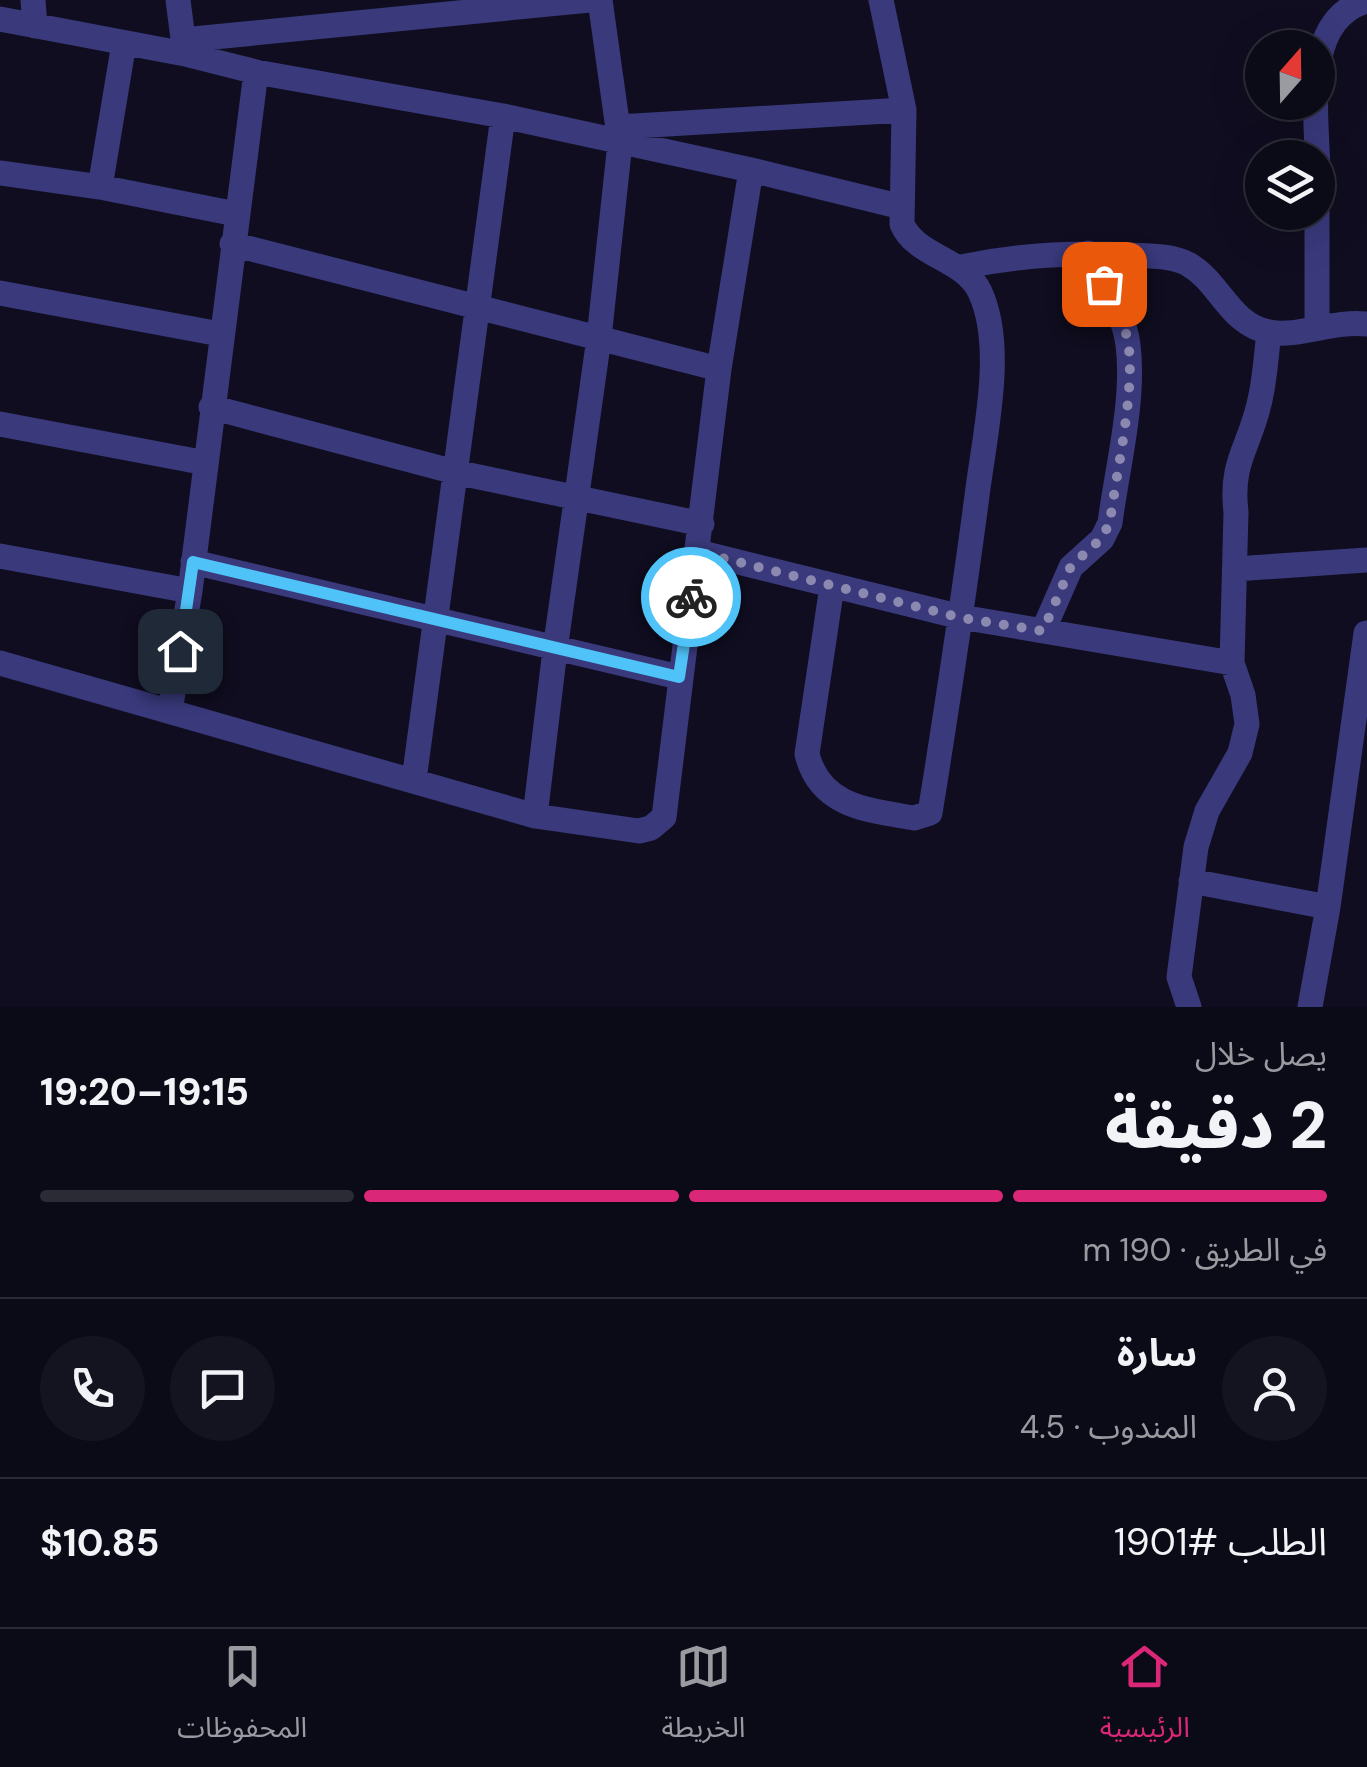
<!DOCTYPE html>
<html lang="ar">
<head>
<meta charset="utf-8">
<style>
	:root { --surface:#0b0a17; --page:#141320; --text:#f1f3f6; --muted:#9a9aa1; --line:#2b2b36; --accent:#db2777 }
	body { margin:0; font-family:"DM Sans","Noto Sans Arabic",sans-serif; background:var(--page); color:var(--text); direction:rtl; height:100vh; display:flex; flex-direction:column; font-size:38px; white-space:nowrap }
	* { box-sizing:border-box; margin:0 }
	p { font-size:32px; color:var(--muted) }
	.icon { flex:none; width:55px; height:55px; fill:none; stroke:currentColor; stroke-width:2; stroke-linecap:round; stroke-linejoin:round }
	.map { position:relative; height:1007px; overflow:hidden; direction:ltr }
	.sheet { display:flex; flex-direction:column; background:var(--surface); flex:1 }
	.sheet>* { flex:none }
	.needle { width:65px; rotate:20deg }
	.buttons { position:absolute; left:1245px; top:30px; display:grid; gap:20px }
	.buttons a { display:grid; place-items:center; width:90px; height:90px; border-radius:50%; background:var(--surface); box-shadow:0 10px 40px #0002,0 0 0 2px var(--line); font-size:50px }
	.pin { position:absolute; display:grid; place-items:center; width:85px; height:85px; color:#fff; margin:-42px; border-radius:20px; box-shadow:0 5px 15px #0006 }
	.courier { position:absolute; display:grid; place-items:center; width:100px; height:100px; margin:-50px; border:8px solid #4fc3f7; border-radius:50%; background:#fff; color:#222; box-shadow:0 2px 12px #0007 }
	.summary em { font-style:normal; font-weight:800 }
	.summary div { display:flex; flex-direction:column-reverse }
	.summary { display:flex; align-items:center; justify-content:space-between; height:170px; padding:0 40px }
	h1 { font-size:65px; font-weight:800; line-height:75px }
	.bar { display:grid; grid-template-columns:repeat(4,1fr); gap:15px 10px; align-content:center; height:120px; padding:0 40px }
	.bar i { height:12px; border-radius:8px; background:var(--line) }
	.bar .current { background:var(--accent) }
	.bar p { grid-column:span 4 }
	.line { display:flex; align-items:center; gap:25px; padding:0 40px; border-top:2px solid var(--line) }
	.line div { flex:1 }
	.round { display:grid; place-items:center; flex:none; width:105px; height:105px; border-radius:52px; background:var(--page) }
	.menu { display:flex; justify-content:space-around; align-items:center; height:140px; border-top:2px solid var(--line); background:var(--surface); font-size:28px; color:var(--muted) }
	.menu a { display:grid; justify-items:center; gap:5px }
	.menu .current { color:var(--accent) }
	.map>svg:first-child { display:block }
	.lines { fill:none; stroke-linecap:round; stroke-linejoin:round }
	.minor { stroke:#39397c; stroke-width:25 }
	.done { stroke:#8c89b0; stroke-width:10; stroke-dasharray:0 18 }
	.route { stroke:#4fc3f7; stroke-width:12 }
</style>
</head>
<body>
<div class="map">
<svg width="1367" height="1007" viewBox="0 0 1367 1007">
	<rect width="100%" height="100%" fill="#0f0d1f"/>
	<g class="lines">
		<path class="minor" d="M33,0L35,26
			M178,0L185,54
			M0,19L185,54L256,72L503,116L751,170L902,207
			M183,40L590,0
			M618,127L904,110
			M0,173L100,187L236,214
			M1318,177C1318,122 1299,19 1367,1
			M100,187L124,43
			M232,244L719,369
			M961,267C1017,255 1070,252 1128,255C1147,256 1171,255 1188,264C1220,282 1229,324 1269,332C1298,338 1333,320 1367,324
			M0,293L220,334
			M1317,326V212
			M211,407L455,472L702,524
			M0,424L206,463
			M698,552L961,617L1232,663
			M0,556L190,591
			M193,562L679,677
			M1235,569L1367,560
			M832,586L807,754C820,807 868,810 914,818L930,813C947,707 963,602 977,496C984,437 1006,348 980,292C964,258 916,257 902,224L904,110L881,0
			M1043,631L1071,567L1102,539L1110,523C1117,468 1135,400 1128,345C1124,312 1103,281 1088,253
			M0,663L535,816L639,831L651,828L664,817L719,369L751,170
			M170,711L190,591L256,72
			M414,780L503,116
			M535,816L555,650L599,338L620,143L600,0
			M1191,881L1328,907
			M1189,1007L1179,977L1196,847L1207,811L1240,753L1247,724L1243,695L1232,663L1236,512C1230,462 1249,448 1259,404C1265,381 1266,356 1269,332
			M1310,1007L1328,907L1366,633"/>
	</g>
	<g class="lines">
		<path class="done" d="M691,597L698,552L962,618L1043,631L1071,566L1102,538L1110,522C1116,473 1136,389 1128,342C1124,321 1114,302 1104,284"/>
		<path class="route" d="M180,651L193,562L679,677L691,597"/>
	</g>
</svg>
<div class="buttons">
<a><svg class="needle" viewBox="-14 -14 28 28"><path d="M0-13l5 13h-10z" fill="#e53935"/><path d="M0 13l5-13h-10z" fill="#9a9aa1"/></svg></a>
<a><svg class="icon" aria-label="layers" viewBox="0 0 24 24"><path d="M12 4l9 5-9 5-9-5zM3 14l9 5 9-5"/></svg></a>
</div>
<div class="pin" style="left:1104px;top:284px;background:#ea580c"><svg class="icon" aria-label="bag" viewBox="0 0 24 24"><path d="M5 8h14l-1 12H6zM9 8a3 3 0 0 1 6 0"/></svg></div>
<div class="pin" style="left:180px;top:651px;background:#1f2937"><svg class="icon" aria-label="home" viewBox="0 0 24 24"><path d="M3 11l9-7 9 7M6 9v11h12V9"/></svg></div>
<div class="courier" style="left:691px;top:597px"><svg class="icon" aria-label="bike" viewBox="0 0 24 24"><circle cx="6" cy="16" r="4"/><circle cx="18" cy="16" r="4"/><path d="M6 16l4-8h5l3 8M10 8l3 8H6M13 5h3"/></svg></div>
</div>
<section class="sheet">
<div class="summary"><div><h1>2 دقيقة</h1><p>يصل خلال</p></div><em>19:15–19:20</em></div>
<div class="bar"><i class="current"></i><i class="current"></i><i class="current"></i><i></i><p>في الطريق · 190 m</p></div>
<div class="line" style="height:180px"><a class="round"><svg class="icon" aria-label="person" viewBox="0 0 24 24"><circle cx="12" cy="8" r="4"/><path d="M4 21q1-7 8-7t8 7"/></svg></a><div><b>سارة</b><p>المندوب · 4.5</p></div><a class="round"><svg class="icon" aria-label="chat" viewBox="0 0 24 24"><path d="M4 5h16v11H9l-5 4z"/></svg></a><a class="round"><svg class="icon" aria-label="phone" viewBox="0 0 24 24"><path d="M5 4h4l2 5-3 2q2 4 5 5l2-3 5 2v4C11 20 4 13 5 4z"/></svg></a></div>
<div class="line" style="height:130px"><div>الطلب #1901</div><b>$10.85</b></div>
</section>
<nav class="menu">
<a class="current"><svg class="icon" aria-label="home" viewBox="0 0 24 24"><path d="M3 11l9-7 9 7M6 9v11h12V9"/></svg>الرئيسية</a>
<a><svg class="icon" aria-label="map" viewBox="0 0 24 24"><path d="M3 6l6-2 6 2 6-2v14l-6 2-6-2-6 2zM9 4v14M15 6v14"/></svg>الخريطة</a>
<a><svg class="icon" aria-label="saved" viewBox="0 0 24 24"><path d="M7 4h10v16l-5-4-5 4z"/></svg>المحفوظات</a>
</nav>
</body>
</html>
